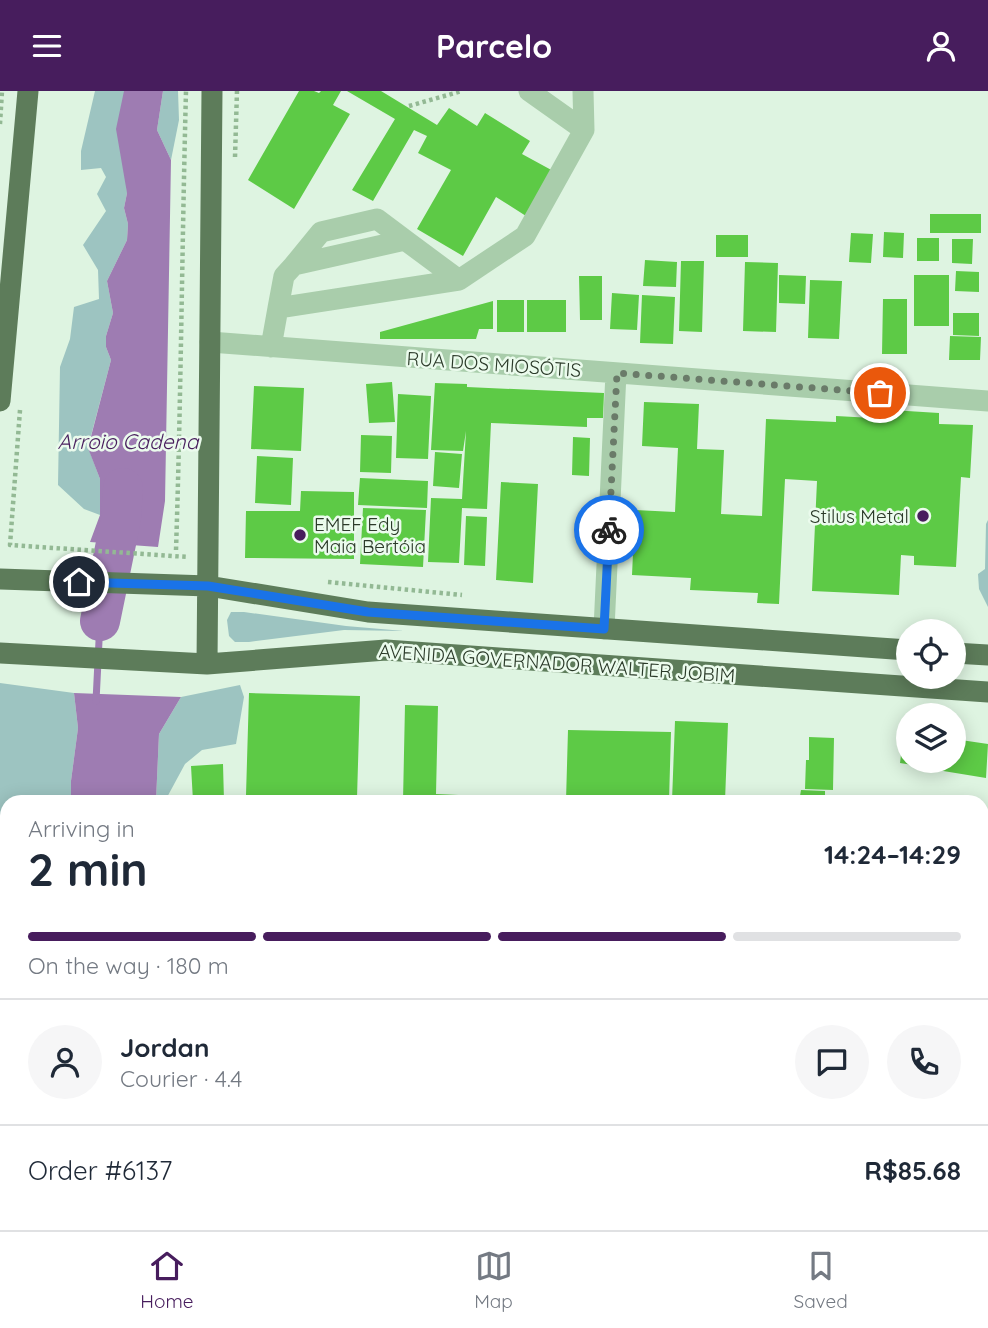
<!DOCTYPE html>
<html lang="en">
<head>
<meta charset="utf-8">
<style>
	:root { --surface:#fff; --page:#f6f6f7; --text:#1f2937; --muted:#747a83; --line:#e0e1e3; --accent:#471d5d }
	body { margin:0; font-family:Quicksand,sans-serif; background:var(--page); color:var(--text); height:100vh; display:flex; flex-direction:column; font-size:26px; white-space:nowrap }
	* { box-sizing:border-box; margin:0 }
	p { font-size:23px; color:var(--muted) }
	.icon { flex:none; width:38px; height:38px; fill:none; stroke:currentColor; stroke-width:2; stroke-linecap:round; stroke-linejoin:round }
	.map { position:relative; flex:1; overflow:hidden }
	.sheet { position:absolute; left:0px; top:704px; width:989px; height:436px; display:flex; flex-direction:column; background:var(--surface); border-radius:21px 21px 0 0; box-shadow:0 4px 18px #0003 }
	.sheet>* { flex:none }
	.tools { position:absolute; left:896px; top:528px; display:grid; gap:14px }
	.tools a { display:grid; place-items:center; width:70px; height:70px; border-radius:50%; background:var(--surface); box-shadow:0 4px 18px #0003; font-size:35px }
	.pin { position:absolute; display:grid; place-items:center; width:60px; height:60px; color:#fff; margin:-30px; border:4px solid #fff; border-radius:50%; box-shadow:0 2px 7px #0007 }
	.courier { position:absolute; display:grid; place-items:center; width:70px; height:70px; margin:-35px; border:5px solid #1a73e8; border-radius:50%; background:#fff; color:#222; box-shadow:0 2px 9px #0007 }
	.head em { font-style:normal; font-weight:700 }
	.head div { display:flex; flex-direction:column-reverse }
	.head { display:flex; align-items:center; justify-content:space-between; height:119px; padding:0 28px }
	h1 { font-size:46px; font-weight:700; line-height:52px }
	.bar { display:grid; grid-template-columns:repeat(4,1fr); gap:10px 7px; align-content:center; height:84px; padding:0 28px }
	.bar i { height:9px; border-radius:5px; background:var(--line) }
	.bar .active { background:var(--accent) }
	.bar p { grid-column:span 4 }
	.line { display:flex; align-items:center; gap:18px; padding:0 28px; border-top:2px solid var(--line) }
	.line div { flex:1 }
	.round { display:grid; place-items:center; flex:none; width:74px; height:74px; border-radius:37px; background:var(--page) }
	header { display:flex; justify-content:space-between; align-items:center; height:91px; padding:0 28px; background:var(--accent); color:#fff; font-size:32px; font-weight:700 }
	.tab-bar { display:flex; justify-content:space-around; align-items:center; height:98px; border-top:2px solid var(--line); background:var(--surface); font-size:19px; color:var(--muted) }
	.tab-bar a { display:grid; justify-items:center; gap:4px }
	.tab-bar .active { color:var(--accent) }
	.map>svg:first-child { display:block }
	.green { fill:#9dc4c1 }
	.water { fill:#9e7cb2 }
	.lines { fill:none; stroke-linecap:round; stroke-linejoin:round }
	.stream { stroke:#9e7cb2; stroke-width:7 }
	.river { stroke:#9e7cb2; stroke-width:40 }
	.building { fill:#5dca46 }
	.path { stroke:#93b994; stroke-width:4.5; stroke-dasharray:3.5 3.5; stroke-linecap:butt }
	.minor { stroke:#a9cdab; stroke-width:21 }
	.major { stroke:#5d7c5a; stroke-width:21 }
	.done { stroke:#6a7b69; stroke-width:7; stroke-dasharray:0 12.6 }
	.route { stroke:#1a73e8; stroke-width:9 }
	.poi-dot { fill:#471d5d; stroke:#ebfbed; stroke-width:2.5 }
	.labels { text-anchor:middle; stroke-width:5; stroke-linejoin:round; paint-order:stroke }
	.street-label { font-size:19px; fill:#2b3a29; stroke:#ebfbed }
	.poi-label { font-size:19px; fill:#2b3a29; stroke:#ebfbed; text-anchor:end }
	.water-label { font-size:21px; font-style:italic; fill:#471d5d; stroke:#ebfbed }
</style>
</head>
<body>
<header><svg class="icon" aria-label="menu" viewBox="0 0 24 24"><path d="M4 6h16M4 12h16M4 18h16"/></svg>Parcelo<svg class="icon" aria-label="person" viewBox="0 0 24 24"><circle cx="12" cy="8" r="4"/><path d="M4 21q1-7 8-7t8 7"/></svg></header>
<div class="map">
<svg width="988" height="1139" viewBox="0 0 988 1139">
	<rect width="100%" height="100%" fill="#def4e1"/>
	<path class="green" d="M95,0H124L127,102L124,117L128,133L127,149L107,190L113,222L106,245V256L111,269L88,356L100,388V424L84,418L58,394L60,276L70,248L74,216L99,208L98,179L83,154L106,120L97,103L106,86L101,77L81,79V60Z
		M163,0H178L179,29L171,69L157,39Z
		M988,429V516L979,498L978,483L985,478L986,433Z
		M231,521H244L346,535L404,540L344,539L249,551H235L229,545L227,529Z
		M0,592L74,602L78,637L71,690V710H7V1132H77V1139H0Z
		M240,594L244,606L236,653L202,659L185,673L165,710H156L159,643L181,606Z
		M982,891C988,908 988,935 982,952Z
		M948,1132L946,1139H893L888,1133Z"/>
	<path class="water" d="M124,0H163L157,39L171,69L165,410L158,456L90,451L100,424V388L88,357L111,269L106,256V245L113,222L107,190L127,149L128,133L124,117L127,102L116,38Z
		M74,602L181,606L159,643L156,710H71V690L78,637Z
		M77,1132H136V1139H77Z"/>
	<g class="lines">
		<path class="stream" d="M96,610L100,530
			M917,1132V1139"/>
		<path class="river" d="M100,530L121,428L123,397"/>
	</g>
	<path class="building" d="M299,0H314L319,2L321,0H341L333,14L350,23L294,118L248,89Z
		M347,0H381L437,34L449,17L477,35L485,22L530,50L522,63L555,81L526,125L496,106L463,165L417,138L451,79L418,62L427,45L414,39L373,110L352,99L395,28Z
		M930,123H981V142H930Z
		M884,141L904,142L903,167L883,166Z
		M851,142L873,143L871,172L849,171Z
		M716,144H748V166H716Z
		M917,147H939V170H917Z
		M952,148H973L972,173L952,172Z
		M645,169L677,171L676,196L643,195Z
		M681,170H704L702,241L679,240Z
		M745,171L778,172L776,241L743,240Z
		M956,180L979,181V201L955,200Z
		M779,184L806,185L805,213L779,212Z
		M914,184H949V235H914Z
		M579,185H602V229H580Z
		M810,189L842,190L839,248L808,247Z
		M612,202L639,204L637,239L610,238Z
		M642,204L675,206L673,253L640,252Z
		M883,208H907V263H882Z
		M497,209H524V241H497Z
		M527,209H566V241H527Z
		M493,210V238H479L476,248H380V241Z
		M953,222H979V245L953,244Z
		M950,245L981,246L980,269H949Z
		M392,291L395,331L369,332L366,293Z
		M435,292L467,293V296L604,302L603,327H587V336L491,332L487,418L462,417L459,472L428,471L431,407L462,408L466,340L463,360L431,359Z
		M254,295L304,297L301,360L251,358Z
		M398,303L431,305L428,368L396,367Z
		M644,311L699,313L697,358L724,359L721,423L762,425L766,328L836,331V325L891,328V319L939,322V333L973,334L970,387L961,386L956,476L914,474V465L901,464L899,504L812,500L817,390L785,388L779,513L757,512L758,502L690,499L691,487L632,484L635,419L675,421L678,357L642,355Z
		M361,344L392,345L391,382L360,381Z
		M573,346L590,347L589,385L572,384Z
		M435,361L462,363L459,397L433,395Z
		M257,365L293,367L291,414L255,412Z
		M360,387L428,390L427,417L358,414Z
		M501,391L538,393L533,492L496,489Z
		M301,400L354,401V468L245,467L246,420H300Z
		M363,417L426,419L423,476L360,473Z
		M466,425L487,426L485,475L464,474Z
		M249,602L360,605L357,707L246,704Z
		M405,614L438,615L436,703L481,705V710H403Z
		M675,630L728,632L725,710H672Z
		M905,631L908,632V670H920L919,675L900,672Z
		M568,639L671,641L669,710H566Z
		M809,646L834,647L833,699L805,698L806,669H809Z
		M954,648L988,653L986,687L925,677L926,670H954Z
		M223,673L224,710H193L191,675Z
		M801,699L825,700V710H789V705H800Z
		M455,1132H483V1139H454Z"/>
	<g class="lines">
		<path class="path" d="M409,15L462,0
			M0,33L2,0
			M235,66L237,0
			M20,319L10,454L188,466
			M176,459C181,306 182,153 186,0
			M328,491L462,504"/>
		<path class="minor" d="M529,0L584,39
			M294,174L321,141L377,128L405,149
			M278,217L284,185L294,174L405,149L459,189
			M210,251L988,310
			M271,256L278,217L459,189L525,145L584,39L583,0
			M604,538L616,282"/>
		<path class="major" d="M0,310L28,0
			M0,488L208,495L368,521L908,559
			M0,562L207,573L386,559L988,601
			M954,562L988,564
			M207,573L212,0"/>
	</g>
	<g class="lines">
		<path class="done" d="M609,439L617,282L880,302"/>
		<path class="route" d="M79,491L208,495L368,521L604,538L609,439"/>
	</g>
	<g class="poi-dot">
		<circle cx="923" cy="425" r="7"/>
		<circle cx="300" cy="444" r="7"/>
	</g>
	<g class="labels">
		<g class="street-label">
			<text transform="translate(494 273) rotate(4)" y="7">RUA DOS MIOSÓTIS</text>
			<text transform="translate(557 572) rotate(4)" y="7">AVENIDA GOVERNADOR WALTER JOBIM</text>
		</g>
		<g class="poi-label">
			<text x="909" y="432">Stilus Metal</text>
			<text x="314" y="440" text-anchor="start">EMEF Edy<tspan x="314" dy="22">Maia Bertóia</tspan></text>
		</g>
		<g class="water-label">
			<text x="128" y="358">Arroio Cadena</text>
		</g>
	</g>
</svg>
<div class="tools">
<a><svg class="icon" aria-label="locate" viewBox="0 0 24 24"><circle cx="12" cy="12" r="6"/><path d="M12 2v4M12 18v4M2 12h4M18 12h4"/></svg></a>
<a><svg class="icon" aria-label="layers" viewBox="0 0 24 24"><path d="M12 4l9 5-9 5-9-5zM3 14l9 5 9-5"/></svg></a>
</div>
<div class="pin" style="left:880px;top:302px;background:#ea580c"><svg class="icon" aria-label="bag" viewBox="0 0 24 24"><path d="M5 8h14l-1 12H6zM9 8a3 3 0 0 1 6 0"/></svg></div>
<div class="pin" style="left:79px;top:491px;background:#1f2937"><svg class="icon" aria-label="home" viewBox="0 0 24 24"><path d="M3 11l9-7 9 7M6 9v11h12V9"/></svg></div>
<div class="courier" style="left:609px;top:439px"><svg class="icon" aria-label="bike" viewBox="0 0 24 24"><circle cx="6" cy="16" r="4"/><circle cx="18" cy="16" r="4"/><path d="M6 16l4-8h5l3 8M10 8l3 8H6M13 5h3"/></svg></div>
<section class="sheet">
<div class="head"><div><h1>2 min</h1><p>Arriving in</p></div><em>14:24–14:29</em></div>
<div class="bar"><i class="active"></i><i class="active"></i><i class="active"></i><i></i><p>On the way · 180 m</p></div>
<div class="line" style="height:126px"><a class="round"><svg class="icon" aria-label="person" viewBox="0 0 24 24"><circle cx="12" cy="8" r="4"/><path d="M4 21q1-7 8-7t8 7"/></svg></a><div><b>Jordan</b><p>Courier · 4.4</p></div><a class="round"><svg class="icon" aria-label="chat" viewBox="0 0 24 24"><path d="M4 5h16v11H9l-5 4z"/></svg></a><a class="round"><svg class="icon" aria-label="phone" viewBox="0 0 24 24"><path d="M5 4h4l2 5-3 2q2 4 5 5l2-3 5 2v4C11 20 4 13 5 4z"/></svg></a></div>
<div class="line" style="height:91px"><div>Order #6137</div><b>R$85.68</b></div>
</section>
</div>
<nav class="tab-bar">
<a class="active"><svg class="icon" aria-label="home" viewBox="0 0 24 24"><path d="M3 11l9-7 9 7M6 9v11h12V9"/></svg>Home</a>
<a><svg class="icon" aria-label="map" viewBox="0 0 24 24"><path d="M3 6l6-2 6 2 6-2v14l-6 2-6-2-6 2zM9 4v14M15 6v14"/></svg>Map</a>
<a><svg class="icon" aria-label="saved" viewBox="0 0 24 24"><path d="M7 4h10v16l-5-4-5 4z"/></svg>Saved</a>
</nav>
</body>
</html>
